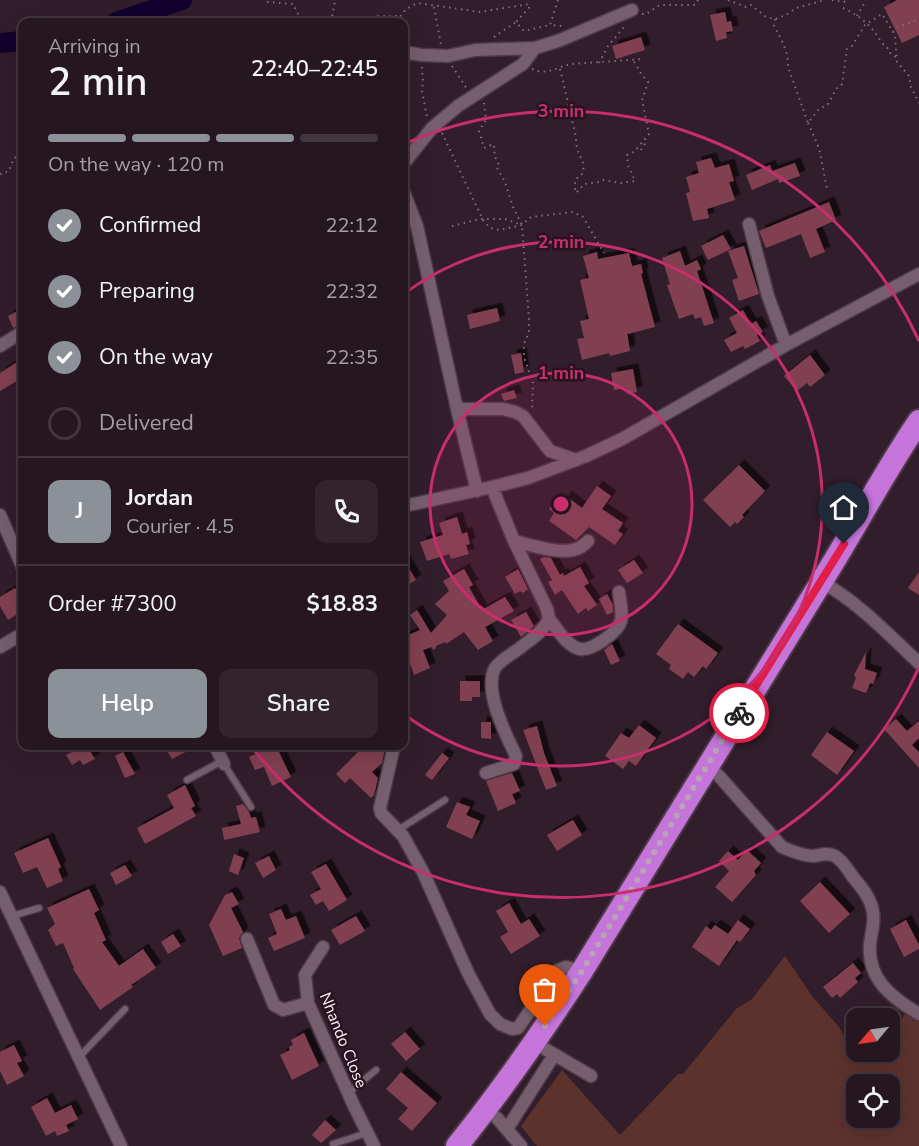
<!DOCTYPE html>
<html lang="en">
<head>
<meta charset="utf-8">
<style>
	:root { --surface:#261620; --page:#32232d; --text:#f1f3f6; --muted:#a49fa5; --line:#42353e; --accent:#8c9099 }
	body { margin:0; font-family:"Nunito Sans",sans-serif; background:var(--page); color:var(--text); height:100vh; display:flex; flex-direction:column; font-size:22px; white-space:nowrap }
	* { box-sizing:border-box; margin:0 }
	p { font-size:20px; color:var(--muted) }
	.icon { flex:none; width:33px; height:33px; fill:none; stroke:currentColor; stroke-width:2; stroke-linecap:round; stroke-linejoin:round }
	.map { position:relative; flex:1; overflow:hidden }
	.drawer { position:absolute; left:18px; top:18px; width:390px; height:732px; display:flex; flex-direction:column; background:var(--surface); border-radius:12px; box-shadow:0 6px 24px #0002,0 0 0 2px var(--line) }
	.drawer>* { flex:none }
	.needle { width:39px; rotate:241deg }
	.controls { position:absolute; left:846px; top:1008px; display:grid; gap:12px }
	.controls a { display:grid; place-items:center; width:54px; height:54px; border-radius:12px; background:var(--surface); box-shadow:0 6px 24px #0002,0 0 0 2px var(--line); font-size:30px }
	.pin { position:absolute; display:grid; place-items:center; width:51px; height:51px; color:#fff; margin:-62px -26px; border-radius:50% 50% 50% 0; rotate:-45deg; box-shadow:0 0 6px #0007 }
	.pin .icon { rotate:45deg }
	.courier { position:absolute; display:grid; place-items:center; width:60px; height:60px; margin:-30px; border:4px solid #e11d48; border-radius:50%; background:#fff; color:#222; box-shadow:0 2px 8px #0007 }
	.summary em { font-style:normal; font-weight:600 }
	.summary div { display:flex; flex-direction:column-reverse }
	.summary { display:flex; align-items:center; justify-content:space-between; height:102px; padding:0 30px }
	h1 { font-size:39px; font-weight:600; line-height:45px }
	.bar { display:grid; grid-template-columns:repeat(4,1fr); gap:9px 6px; align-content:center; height:72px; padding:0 30px }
	.bar i { height:8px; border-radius:4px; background:var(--line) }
	.bar .on { background:var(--accent) }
	.bar p { grid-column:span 4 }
	.line { display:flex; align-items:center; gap:15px; padding:0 30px; border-top:2px solid var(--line) }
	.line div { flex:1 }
	.round { display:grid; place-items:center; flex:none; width:63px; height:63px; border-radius:12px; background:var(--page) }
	ol { padding:0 30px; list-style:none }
	li { display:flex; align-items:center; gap:18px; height:66px }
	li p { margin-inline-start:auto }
	li .icon { padding:6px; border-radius:50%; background:var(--accent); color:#fff; stroke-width:4 }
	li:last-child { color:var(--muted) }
	li i { width:33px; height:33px; border:3px solid var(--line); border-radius:50% }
	.action { display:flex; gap:12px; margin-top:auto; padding:12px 30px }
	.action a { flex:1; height:69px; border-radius:12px; background:var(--accent); color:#fff; font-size:24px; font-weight:600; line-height:69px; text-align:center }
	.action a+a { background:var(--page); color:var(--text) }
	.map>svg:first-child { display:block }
	.green { fill:#5c322d; fill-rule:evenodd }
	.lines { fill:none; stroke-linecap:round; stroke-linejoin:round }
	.river { stroke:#12002d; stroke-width:20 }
	.building { fill:#804051; filter:url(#shadow) }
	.lane-casing { stroke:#4c3a46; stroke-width:9 }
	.street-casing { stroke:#4c3a46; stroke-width:15 }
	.highway-casing { stroke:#4c3a46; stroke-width:26 }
	.path { stroke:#826f7a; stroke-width:2; stroke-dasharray:1.5 4.5; stroke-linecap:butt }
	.lane { stroke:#765e6c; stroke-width:6 }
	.street { stroke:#765e6c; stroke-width:12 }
	.highway { stroke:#c574da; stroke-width:22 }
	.done { stroke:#b7a6b1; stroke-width:6; stroke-dasharray:0 10.8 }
	.route { stroke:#e11d48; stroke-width:8 }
	.ring { fill:none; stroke:#c82e6b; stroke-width:3 }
	.labels { text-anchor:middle; stroke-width:5; stroke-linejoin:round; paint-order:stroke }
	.street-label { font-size:16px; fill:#fff0f9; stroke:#281420 }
	.centre { fill:#c82e6b; stroke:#281420; stroke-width:3 }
	.ring-label { font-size:18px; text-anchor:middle; font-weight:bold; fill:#c82e6b; stroke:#281420; stroke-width:5; stroke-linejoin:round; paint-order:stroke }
</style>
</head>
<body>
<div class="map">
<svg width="919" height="1146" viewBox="0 0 919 1146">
	<defs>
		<filter id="shadow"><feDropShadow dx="5.5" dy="-5.5" stdDeviation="0" flood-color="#0009"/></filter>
	</defs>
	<rect width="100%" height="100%" fill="#321d2a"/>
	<path class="green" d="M785,956L812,996L839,1027L849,1045L856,1041V1052H890V1038L908,1009L919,1016V1146H537L521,1126L562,1070L620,1135L678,1074H683L736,1009L752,999ZM856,1084H890V1118H856Z"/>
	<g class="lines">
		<path class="river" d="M116,22L182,0
			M0,43L22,41"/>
	</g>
	<path class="building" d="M897,0H919V35L902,43L884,7Z
		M725,12L727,22L731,21L733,31L726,32L727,38L716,41L710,15Z
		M641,37L645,50L616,59L612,46Z
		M711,158L715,168L729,164L734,181L729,182L735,200L707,209L709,218L693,221L686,193L690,192L686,177L699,173L696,162Z
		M795,163L800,176L779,183L778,179L752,190L746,175L770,165L772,171Z
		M829,202L836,220L816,229L825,252L810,258L801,234L766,248L759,231Z
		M723,235L731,249L708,260L701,246Z
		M744,246L759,294L739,301L732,280L738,278L728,251Z
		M680,251L685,266L697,260L701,269L697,271L714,323L704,326L701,317L695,319L693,314L679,319L667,285L670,284L662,258Z
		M597,252L598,259L629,253L632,266L641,264L643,273L641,274L655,327L628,334L627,332L630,351L610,356L609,353L582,360L577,339L584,338L580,321L589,319L580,280L589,278L583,256Z
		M497,308L500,321L470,329L467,315Z
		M22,309V324L13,328L8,316Z
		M743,310L751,324L756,321L763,332L757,335L760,341L745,349L743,346L731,352L724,340L737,333L729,318Z
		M521,353L524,372L515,374L511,355Z
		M810,355L825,375L810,387L807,383L797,391L784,376Z
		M22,359V378L0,391V373Z
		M633,369L637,392L627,394L626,388L614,390L611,373Z
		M514,390L517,398L504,401L501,394Z
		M739,465L765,491L742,515L744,517L737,524L735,522L730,527L703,500Z
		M597,486L611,496L602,509L623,523L618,531L623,534L615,545L589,527L576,540L549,521L554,513L549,509L556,498L562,503L566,496L582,508Z
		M457,517L462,534L467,532L470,544L466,545L469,554L451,559L449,554L427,561L420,542L443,535L439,523Z
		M544,557L551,558L560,575L563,573L564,576L580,567L589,583L584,586L597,605L588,611L586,608L578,614L562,590L555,595L548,582L552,580L540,559Z
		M404,560L416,580L404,587Z
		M634,560L643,573L627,583L618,570Z
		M464,569L473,585L469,587L482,610L505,597L514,611L485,627L493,641L478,650L464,632L446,644L445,642L436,646V648L433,650L432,647L423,650L430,668L414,675L408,658L404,660V637L420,630L410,615L417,610L431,633L447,615L435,604L449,591L443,581Z
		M518,569L528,589L523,593L520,591L515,594L505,577Z
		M919,572V595L908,588Z
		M15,588L22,600V611L8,620L0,606V597Z
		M607,594L613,605V612L607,615L599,599Z
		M526,612L534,626L521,637L511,620Z
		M678,624L718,653L706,669L703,666L694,677L688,672L683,679L669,669L671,665L656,654Z
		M612,644L620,661L611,665L604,650Z
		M866,652L865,669L877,673L873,684L870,683L866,693L852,688L856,678L854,675Z
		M460,681H480V697H472V701H460Z
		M896,719L907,731L919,721V738L912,745L919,752V768L884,729Z
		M481,722H491V739L481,738Z
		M639,725L656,738L636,766L629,761L623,769L605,756L621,733L629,738Z
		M537,726L544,753L557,786L546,790L523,730Z
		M827,732L854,751L837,775L811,755Z
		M83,746H87L95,759L83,765L80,760L72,765L66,755Z
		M164,746H197L172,759Z
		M273,746H276L291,777L272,786L264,767L255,770L249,757Z
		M364,746H382L385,748L382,763L372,772L378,778L374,795L371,798L350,778L345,783L336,774Z
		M123,752L135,774L125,778L115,756Z
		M442,753L449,758L432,780L425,775Z
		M512,773L520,791L512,794L516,803L498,811L486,781Z
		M185,785L195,806L191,808L196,816L145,844L137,828L174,808L167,795Z
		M457,802L470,807L466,815L480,821L472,839L446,827Z
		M243,804L249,812L251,818L256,817L260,832L224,840L222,828L241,824L236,806Z
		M573,820L582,835L557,851L547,835Z
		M48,838L61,867L58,869L63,881L47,888L37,867L23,873L14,853Z
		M747,850L761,863L754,871L756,875L732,902L715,887L729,871L719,861L728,851L738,860Z
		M234,854L244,858L238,875L229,871Z
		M269,856L276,870L263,878L255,863Z
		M326,864L347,900L329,911L323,901L316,905L310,895L321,889L311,872Z
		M125,865L132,876L116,885L110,873Z
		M820,882L850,914L829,933L800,901Z
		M89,889L99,910L94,913L106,940L102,942L119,966L143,949L156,968L131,985L133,987L100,1010L73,969L74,968L63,943L56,946L48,930L55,924L47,908Z
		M232,892L239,904L231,908L243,932L239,938L242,948L223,956L209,925L225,895Z
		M509,903L521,924L529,919L540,936L511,954L500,937L508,932L496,911Z
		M281,909L286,920L296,916L305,938L274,951L268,938L277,934L269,914Z
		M356,916L365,931L340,945L331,930Z
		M738,920L750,929L740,942L737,940L719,966L692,947L706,926L711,930L715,925L728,934Z
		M906,920L919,945V949L904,957L890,929Z
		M173,934L181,946L168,954L161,942Z
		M853,963L861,973L855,978L858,982L840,998L837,994L832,998L823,987Z
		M405,1032L420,1049L406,1061L391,1044Z
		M304,1033L319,1066L292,1080L280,1055L290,1050L289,1047L293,1045L291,1040Z
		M14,1045L22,1061L17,1063L24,1076L7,1085L0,1071V1052Z
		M401,1072L437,1103L412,1131L398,1119L408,1108L386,1089Z
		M47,1098L55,1113L71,1105L78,1119L66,1125L69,1131L57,1136L55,1131L46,1136L31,1107Z
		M325,1120L336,1130L321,1143L312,1135Z"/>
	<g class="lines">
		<g class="lane-casing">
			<path id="lane" d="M224,764L251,807
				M187,780L222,761
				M398,830L445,800
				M12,916L39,908
				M79,1057L125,1009
				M348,1093L376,1070
				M333,1144L367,1133"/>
		</g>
		<g class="street-casing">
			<path id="street" d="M404,52L421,55L448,56L475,50L535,48L558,41L632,10
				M404,163L432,128L458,106L523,64L535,48
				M404,193L417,226L457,409L477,491
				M749,224L768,296L786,345
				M0,346L22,332
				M457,409H503L515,412L523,416L550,451L576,460
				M404,506L492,487L528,478L586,456L622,439L786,345L919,274
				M0,515L22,566
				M514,541C530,545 561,555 576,549C581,548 585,544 588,541
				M822,582C859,603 888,634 919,663
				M549,619C557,628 567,647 580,649C592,651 618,632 621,621C623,612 620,601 619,592
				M0,647L22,634
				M215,746L224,764
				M394,746L380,808L381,813L403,836L423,872L468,973L490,1014L500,1024L512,1029L518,1028L558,970L566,967L582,971
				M486,773L514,764L516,756C506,735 483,690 495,668C500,660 512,654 520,648C531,639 543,632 549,619L547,609L514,541L492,487
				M718,775L782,847C792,851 802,856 813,856C821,855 827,852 835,856C843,861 848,870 853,877C861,887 871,898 873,912C875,922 871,934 870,944C867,979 892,998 919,1014
				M0,892L121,1146
				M247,939L274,1005L283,1010L308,1003
				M323,947L305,975L308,1003L354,1106L374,1146
				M545,1049L591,1076
				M497,1118L521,1146
				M507,1129L554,1055"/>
		</g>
		<g class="highway-casing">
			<path id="highway" d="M457,1146C502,1090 543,1031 582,971C661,842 740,713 820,584C854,530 883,474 919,421"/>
		</g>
		<path class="path" d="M558,0L550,25L562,26
			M728,0L746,7L751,5L766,17L775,19L786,15L796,8L825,0
			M832,0L844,2L847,0
			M267,2L293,4L302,22
			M434,7L441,45
			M843,8C859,15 871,25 880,40C884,47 886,43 891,55L896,57
			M642,14H646L660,5H695L698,0
			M857,16L866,0
			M775,19L774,26C781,38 789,53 788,67L808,123L818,110L828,104L836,89L842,84L847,49L852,46L865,25L882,14L895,35L897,62L909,76L911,87L919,103
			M331,22L335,1
			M367,22L377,16H400
			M398,22C401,12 408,7 418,3L480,12L529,4V8L516,22L524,31L550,25
			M893,32L896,28L919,19
			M494,37L516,22
			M599,63L608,46L625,26
			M452,66L467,89
			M422,67L423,81L422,91L427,117
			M532,69C546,76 557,67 571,64L643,59
			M560,69L576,137C576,153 580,153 584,166L582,174L575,180V190
			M484,103L486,120L479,131L484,148L493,144L495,149L494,155L499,165L497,168L505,182L513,207L522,225L529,319V332L524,344V357L533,383L532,408
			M808,123L819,148L827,189
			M404,125V141
			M442,133L483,220L490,228L500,230L522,225L531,217L573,212L583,217L604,253
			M641,150L646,142V139
			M0,174L9,171L14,158L22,155
			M577,192L584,184L599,182L603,180L621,183L635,181L628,165L627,155L634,152L649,134L642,100L648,82L642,75L633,60
			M452,226L480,219H505L519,224"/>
		<use href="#lane" class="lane"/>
		<use href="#street" class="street"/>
		<use href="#highway" class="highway"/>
	</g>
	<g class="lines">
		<path class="done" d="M545,1026L582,971L739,713"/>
		<path class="route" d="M739,713L844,544"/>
	</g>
	<circle cx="561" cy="504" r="131" fill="#c82e6b" fill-opacity=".12"/>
	<g class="ring">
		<circle cx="561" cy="504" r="131"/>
		<path d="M405 293A262 262 0 1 1 405 715"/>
		<path d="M919 667A393 393 0 0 1 251 746M404 144A393 393 0 0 1 919 341"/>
	</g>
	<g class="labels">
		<g class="street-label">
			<text transform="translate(344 1040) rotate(68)" y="6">Nhando Close</text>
		</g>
	</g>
	<circle cx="561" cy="504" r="9" class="centre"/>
	<g class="ring-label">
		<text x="561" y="117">3 min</text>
		<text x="561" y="248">2 min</text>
		<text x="561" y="379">1 min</text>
	</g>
</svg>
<div class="controls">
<a><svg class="needle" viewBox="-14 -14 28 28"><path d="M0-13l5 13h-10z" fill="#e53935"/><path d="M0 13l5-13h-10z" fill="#a49fa5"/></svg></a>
<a><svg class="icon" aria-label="locate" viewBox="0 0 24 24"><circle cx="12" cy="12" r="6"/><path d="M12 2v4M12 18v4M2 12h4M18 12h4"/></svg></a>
</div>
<div class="pin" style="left:545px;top:1026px;background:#ea580c"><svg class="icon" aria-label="bag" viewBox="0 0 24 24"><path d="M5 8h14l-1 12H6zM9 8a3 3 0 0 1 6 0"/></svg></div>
<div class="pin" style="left:844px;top:544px;background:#1f2937"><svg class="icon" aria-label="home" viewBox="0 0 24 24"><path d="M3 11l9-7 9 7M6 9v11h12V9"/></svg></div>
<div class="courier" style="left:739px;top:713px"><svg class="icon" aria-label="bike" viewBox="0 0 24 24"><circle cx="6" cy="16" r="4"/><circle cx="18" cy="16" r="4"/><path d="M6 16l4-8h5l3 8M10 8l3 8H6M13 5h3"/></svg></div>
<section class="drawer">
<div class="summary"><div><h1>2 min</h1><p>Arriving in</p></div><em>22:40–22:45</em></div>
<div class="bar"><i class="on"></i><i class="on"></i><i class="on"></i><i></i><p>On the way · 120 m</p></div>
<ol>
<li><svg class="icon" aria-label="check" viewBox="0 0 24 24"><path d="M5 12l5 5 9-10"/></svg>Confirmed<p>22:12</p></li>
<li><svg class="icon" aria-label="check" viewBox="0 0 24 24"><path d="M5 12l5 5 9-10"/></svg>Preparing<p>22:32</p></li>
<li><svg class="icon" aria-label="check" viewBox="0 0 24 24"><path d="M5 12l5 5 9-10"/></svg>On the way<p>22:35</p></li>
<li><i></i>Delivered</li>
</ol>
<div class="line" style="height:108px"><b class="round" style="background:var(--accent);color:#fff">J</b><div><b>Jordan</b><p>Courier · 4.5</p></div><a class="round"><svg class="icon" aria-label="phone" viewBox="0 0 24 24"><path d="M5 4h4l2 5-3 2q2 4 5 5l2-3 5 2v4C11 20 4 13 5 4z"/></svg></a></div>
<div class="line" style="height:78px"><div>Order #7300</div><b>$18.83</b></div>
<div class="action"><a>Help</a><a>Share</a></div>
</section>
</div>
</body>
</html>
